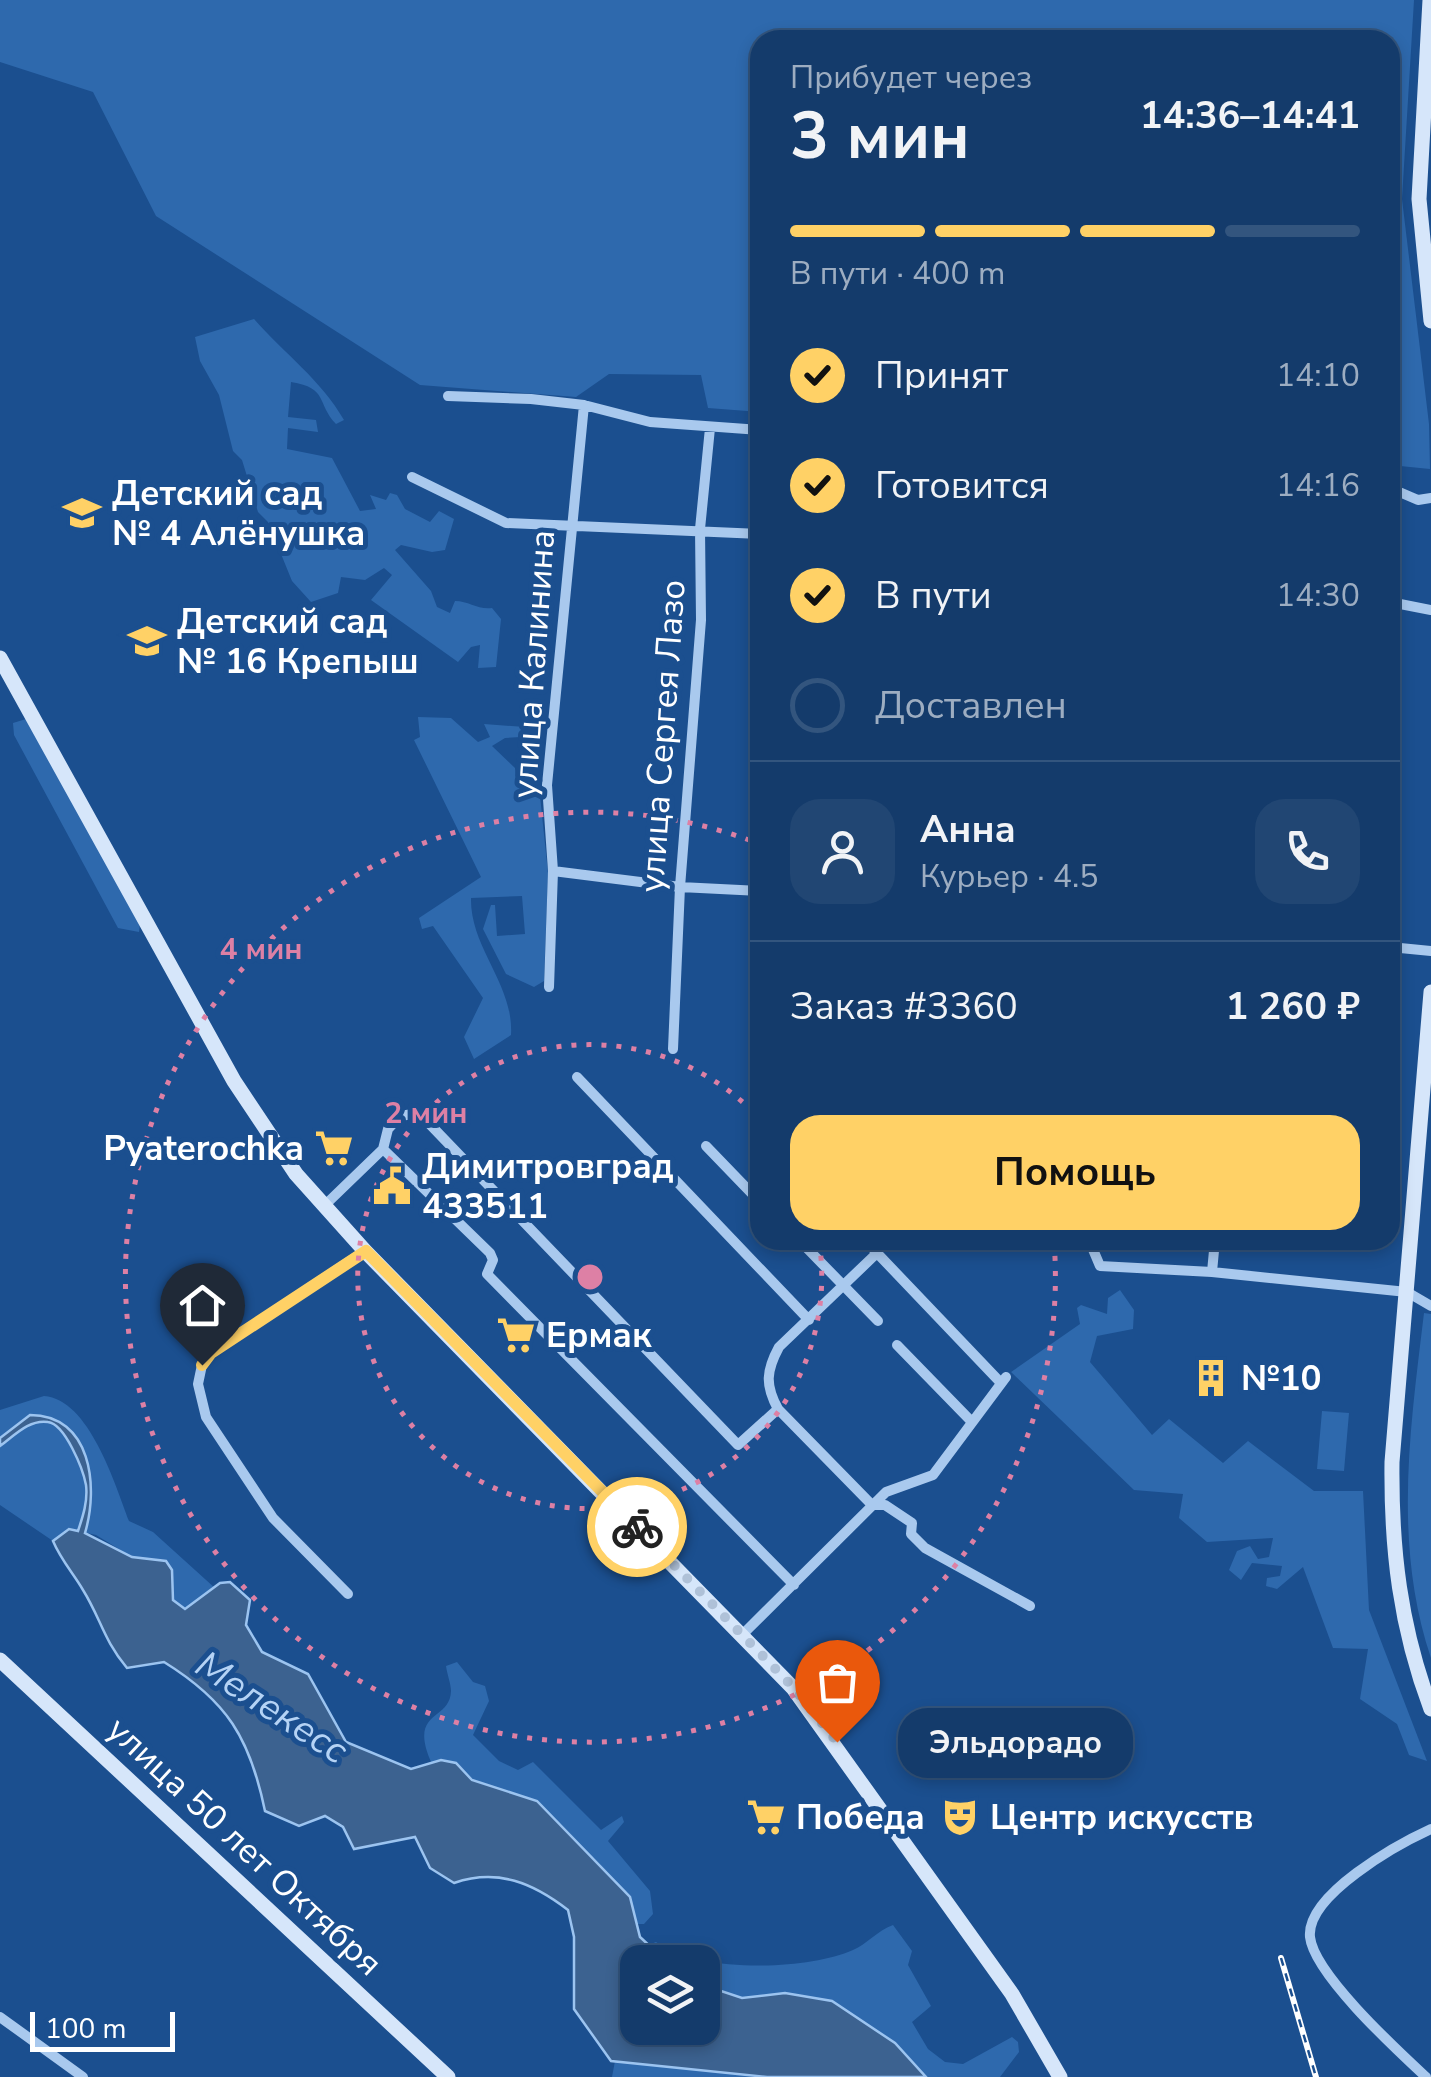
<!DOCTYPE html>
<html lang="ru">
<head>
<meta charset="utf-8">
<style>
	:root { --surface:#143b6b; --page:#214673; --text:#f1f3f6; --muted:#9dadc1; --line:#33557e; --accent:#ffd166 }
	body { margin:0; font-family:"Nunito Sans",sans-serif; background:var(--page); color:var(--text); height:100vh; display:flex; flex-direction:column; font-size:38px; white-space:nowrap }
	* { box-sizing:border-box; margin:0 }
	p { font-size:32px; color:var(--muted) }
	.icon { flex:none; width:55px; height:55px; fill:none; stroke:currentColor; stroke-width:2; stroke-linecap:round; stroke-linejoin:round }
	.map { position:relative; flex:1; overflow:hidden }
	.panel { position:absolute; left:750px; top:30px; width:650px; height:1220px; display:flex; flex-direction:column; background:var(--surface); border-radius:30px; box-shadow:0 5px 15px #0003,0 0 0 2px var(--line) }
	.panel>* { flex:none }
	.fabs { position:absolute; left:620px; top:1945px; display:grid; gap:20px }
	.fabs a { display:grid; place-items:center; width:100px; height:100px; border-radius:20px; background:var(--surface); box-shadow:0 5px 15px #0003,0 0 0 2px var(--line); font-size:50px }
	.scale { position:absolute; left:30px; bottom:25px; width:145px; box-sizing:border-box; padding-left:10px; border:5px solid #fff; border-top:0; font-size:28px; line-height:35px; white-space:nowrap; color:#fff; -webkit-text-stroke:8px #1b4f8f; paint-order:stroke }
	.pin { position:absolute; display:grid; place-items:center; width:85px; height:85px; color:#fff; margin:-102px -42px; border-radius:50% 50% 50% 0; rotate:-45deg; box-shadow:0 0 10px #0007 }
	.pin .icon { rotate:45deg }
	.courier { position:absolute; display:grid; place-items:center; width:100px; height:100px; margin:-50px; border:8px solid #ffd166; border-radius:50%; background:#fff; color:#222; box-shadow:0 2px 12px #0007 }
	.bubble { position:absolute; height:70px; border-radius:30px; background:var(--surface); box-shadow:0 5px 15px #0003,0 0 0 2px var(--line); font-size:32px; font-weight:700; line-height:70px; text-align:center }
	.overview em { font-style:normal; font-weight:700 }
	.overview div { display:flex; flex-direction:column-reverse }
	.overview { display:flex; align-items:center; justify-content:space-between; height:170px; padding:0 40px }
	h1 { font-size:65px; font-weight:700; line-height:75px }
	.bar { display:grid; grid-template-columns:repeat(4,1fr); gap:15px 10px; align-content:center; height:120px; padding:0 40px }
	.bar i { height:12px; border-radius:8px; background:var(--line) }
	.bar .current { background:var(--accent) }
	.bar p { grid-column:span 4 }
	.line { display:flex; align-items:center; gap:25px; padding:0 40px; border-top:2px solid var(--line) }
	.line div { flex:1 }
	.round { display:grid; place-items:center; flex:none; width:105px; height:105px; border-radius:30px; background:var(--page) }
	ol { padding:0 40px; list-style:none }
	li { display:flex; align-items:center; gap:30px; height:110px }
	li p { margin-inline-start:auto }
	li .icon { padding:10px; border-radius:50%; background:var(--accent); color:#111; stroke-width:4 }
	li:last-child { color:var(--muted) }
	li i { width:55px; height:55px; border:5px solid var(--line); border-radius:50% }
	.primary-button { display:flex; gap:20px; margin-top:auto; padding:20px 40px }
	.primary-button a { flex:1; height:115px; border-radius:30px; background:var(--accent); color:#111; font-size:40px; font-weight:700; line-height:115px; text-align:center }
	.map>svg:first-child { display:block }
	.green { fill:#2e69ad }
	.water { fill:#3c6290; stroke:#9cc4f0; stroke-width:2.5 }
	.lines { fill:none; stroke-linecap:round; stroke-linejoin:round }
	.street { stroke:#a9c9ee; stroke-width:10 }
	.secondary { stroke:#d6e6fa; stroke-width:15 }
	.rail-casing { stroke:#fff; stroke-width:6 }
	.rail { stroke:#1b4f8f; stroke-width:2.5; stroke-dasharray:8; stroke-linecap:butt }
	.done { stroke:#afc1d8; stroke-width:10; stroke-dasharray:0 18 }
	.route { stroke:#ffd166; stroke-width:12 }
	.ring { fill:none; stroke:#dd80a5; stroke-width:5; stroke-dasharray:5 10 }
	.labels { text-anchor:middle; stroke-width:10; stroke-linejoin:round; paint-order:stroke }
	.poi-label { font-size:35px; font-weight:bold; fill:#fff; stroke:#1b4f8f; text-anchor:start }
	.street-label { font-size:35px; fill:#fff; stroke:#1b4f8f }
	.water-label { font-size:38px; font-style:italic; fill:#b5d3f5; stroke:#1b4f8f }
	.centre { fill:#dd80a5; stroke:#1b4f8f; stroke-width:5 }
	.ring-label { font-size:30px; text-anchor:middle; font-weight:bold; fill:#dd80a5; stroke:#1b4f8f; stroke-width:10; stroke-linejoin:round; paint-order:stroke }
</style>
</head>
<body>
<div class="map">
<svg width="1431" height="2077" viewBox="0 0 1431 2077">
	<rect width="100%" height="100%" fill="#1b4f8f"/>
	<path class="green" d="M0,0H1414L1402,199L1429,424L1430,469L1390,465V40H760V412L708,408L701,375L609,374L576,397L420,385L156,216L93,92L0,62Z
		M254,319C285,354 321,380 344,420L336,424C316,403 329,388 291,382L288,417L316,420L318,432L288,428L287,449L332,458L360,511L376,509L370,495L386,500L390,493L397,495L405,509L430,522L439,511L454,519L445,550L432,552L401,545L395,550L431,591L437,607L450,613L455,601C469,601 478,610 492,608L501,619L496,667L478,668L480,645L471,647L458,662L371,600L392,575L384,568L365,580L341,577L338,593L311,602L292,581L268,522L258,512L242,460L233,451L219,395L200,361L195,337Z
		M418,717L451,718L478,742L490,737L484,724L525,727L540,734L536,759L520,760V737L505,738L492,746L515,768L518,786H539L548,873L544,981L534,987L506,974L483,929L491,905H495L497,936L525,934L522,896L471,898C470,948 514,984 511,1035L474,1059L464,1037L483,998L433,926L422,929L419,918L481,877L414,740L420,737Z
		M26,719L140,924L139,932L118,928L14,735L13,723Z
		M1120,1290L1134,1310L1133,1329L1097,1336L1090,1362L1152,1435L1169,1419L1223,1463L1248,1441L1314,1491H1363L1369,1610L1427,1761L1409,1755L1397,1724L1360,1699L1368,1649L1333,1648L1303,1567L1277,1589L1266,1586L1267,1578L1280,1576L1282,1566L1252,1563L1241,1580L1229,1570L1237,1551L1250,1546L1258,1559L1269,1557L1273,1538L1207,1542L1179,1518L1183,1494L1134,1490L1011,1372L1080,1324L1077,1308L1081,1305L1107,1314L1108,1298Z
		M1424,1313L1431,1314V1658C1393,1545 1410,1429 1424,1313Z
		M44,1396C89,1399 115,1484 129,1521L153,1532L216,1589L185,1609L173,1601L172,1570L166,1561L132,1557L96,1535L70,1529L53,1541L0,1505V1410Z
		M1322,1411L1349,1413L1344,1471L1317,1469Z
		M457,1662L473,1682L485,1686L489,1701L473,1735L499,1761L518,1770L533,1762L601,1830L622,1816L624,1822L608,1841L650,1891L653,1914L644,1924H637L630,1897L537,1801L471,1780L456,1763L441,1760L432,1764C407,1709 450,1722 451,1691C451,1684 447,1674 446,1666Z
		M893,1925L912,1951L908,1965L931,2006L912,2022L928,2049L945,2062L963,2064L1012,2037L1018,2042L1019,2052L1000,2077H926L895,2043L785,1993L742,1998L703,1985L702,1962H667L648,1945L656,1942C698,1973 805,1971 853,1950C867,1944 877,1931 893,1925Z
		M615,2061L767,2077H612Z"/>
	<path class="water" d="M30,1415C91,1415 99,1486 85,1533L132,1557L166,1561L172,1570L173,1600L185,1609L220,1583L230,1582L250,1600L246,1625L262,1652L308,1674L346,1742L411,1769L441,1760L456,1763L472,1780L537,1801L630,1897L640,1937L667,1962H638V2028H702L703,1985L742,1998L785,1993L832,2001L895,2043L926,2077H767L611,2061L574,2009V1937L568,1910C533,1883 498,1868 454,1883L430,1868L415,1837L354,1849L343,1827L325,1816L299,1826L265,1811C250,1738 227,1701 164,1662L127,1668C103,1639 101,1619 83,1590C73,1573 61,1560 53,1541L69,1529L78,1531C83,1516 88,1501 86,1485C83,1469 65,1424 48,1422C29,1419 14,1436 0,1446V1438Z"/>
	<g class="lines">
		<path class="street" d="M448,396L531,399L584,405L650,422L760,430
			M412,477L506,523L760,534
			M1390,488L1418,500L1431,498
			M1390,602L1431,610
			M553,871L680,887L760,891
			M1390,947L1431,951
			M549,987L553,871L547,785L584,405
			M673,1049L680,887L701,620L700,529L710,428
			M577,1077L809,1320
			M706,1146L760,1202
			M383,1149L490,1253L493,1260L487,1274L794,1585
			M324,1206L383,1149L388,1129L400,1116L419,1113L738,1445L778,1409L872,1505H885L912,1523L911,1534L925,1548L1030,1606
			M799,1240L878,1321
			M865,1240L877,1253
			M1089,1240L1100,1266L1212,1272L1407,1292L1431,1306
			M1212,1272L1215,1240
			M897,1345L971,1421
			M778,1409C765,1385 766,1371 779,1347L877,1253L1001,1383
			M348,1594L273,1518L206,1417L198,1384L202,1365L211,1353L365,1251
			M743,1634L886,1492L933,1475L1006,1377
			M0,2017L83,2077
			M1426,2077C1397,2050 1314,1974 1310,1937C1306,1895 1398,1844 1431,1829"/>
		<path class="secondary" d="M1430,0L1419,199L1431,321
			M0,658L234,1081L296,1174L365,1251L793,1688L1012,1994L1060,2077
			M1431,992L1392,1462C1391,1549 1400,1627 1431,1709
			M0,1660L448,2077"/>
		<g class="rail-casing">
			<path id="rail" d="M1281,1958L1316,2077"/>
		</g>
		<use href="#rail" class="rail"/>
	</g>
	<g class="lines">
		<path class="done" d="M637,1527L794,1688L837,1742"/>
		<path class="route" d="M202,1365L211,1353L366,1251L637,1527"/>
	</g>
	<g class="ring">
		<path d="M819 1241A232 232 0 1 1 760 1119"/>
		<path d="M1054 1241A465 465 0 1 1 757 843"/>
	</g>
	<defs>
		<g id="school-bare" transform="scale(3)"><path d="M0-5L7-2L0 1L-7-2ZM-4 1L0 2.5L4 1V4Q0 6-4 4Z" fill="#ffd166" stroke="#1b4f8f" stroke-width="2.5" paint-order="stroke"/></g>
		<g id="supermarket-bare" transform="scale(3)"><path d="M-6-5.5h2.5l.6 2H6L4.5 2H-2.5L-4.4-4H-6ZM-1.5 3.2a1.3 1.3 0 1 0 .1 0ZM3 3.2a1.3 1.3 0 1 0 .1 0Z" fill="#ffd166" stroke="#1b4f8f" stroke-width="2.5" paint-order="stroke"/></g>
		<g id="civic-bare" transform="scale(3)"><path d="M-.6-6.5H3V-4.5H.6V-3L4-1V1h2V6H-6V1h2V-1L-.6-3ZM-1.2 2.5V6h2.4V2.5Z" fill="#ffd166" stroke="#1b4f8f" stroke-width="2.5" paint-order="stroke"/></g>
		<g id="building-bare" transform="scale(3)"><path d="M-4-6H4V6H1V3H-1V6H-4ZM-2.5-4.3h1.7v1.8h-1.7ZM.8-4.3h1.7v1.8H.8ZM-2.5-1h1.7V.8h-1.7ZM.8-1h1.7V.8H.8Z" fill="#ffd166" stroke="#1b4f8f" stroke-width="2.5" paint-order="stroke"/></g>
		<g id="theatre-bare" transform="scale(3)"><path d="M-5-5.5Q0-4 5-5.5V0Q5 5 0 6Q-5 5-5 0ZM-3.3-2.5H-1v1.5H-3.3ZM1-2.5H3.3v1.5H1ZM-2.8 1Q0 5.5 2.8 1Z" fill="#ffd166" stroke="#1b4f8f" stroke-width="2.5" paint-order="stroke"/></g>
	</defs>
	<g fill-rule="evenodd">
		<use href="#school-bare" x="82" y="513"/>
		<use href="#school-bare" x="147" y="641"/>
		<use href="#supermarket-bare" x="334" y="1148"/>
		<use href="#civic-bare" x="392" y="1186"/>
		<use href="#supermarket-bare" x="516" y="1335"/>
		<use href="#building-bare" x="1211" y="1378"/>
		<use href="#supermarket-bare" x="766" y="1817"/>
		<use href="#theatre-bare" x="960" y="1817"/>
	</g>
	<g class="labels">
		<g class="poi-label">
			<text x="112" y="505">Детский сад<tspan x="112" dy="40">№ 4 Алёнушка</tspan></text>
			<text x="177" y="633">Детский сад<tspan x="177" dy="40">№ 16 Крепыш</tspan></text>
			<text x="304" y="1160" text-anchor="end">Pyaterochka</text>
			<text x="422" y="1178">Димитровград<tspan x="422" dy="40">433511</tspan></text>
			<text x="546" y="1347">Ермак</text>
			<text x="1241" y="1390">№10</text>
			<text x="796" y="1829">Победа</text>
			<text x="990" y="1829">Центр искусств</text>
		</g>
		<g class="street-label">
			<text transform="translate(533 664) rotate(-86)" y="12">улица Калинина</text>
			<text transform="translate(662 736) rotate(-86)" y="12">улица Сергея Лазо</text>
			<text transform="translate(245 1846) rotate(43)" y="12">улица 50 лет Октября</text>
		</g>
		<g class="water-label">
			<text transform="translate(272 1707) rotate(33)" y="13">Мелекесс</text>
		</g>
	</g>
	<circle cx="590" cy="1277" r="15" class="centre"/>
	<g class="ring-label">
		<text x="261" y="959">4 мин</text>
		<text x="426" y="1123">2 мин</text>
	</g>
</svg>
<div class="fabs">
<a><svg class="icon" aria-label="layers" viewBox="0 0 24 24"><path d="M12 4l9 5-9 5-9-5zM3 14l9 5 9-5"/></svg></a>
</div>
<div class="scale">100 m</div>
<div class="pin" style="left:837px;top:1742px;background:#ea580c"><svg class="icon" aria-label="bag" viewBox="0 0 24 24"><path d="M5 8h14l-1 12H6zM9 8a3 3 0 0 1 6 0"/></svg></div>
<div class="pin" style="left:202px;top:1365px;background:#1f2937"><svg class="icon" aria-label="home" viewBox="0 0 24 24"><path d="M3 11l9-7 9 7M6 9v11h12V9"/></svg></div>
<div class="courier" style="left:637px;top:1527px"><svg class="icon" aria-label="bike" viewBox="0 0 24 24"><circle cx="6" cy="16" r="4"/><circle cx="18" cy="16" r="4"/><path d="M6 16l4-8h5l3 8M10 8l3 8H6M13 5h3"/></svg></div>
<div class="bubble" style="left:898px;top:1708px;width:235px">Эльдорадо</div>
<section class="panel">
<div class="overview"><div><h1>3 мин</h1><p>Прибудет через</p></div><em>14:36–14:41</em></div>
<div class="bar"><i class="current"></i><i class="current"></i><i class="current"></i><i></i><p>В пути · 400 m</p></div>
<ol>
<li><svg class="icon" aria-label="check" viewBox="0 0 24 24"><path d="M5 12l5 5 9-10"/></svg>Принят<p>14:10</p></li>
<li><svg class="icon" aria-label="check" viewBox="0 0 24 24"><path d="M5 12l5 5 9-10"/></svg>Готовится<p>14:16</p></li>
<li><svg class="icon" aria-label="check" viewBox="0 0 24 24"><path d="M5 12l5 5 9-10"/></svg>В пути<p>14:30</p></li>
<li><i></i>Доставлен</li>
</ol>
<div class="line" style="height:180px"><a class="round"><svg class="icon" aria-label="person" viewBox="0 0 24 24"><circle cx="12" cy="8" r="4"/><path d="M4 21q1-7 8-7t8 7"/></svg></a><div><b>Анна</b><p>Курьер · 4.5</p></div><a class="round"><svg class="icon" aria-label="phone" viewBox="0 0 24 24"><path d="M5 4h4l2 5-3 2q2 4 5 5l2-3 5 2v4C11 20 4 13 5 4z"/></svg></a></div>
<div class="line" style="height:130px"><div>Заказ #3360</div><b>1 260 ₽</b></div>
<div class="primary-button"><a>Помощь</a></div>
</section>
</div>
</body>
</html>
